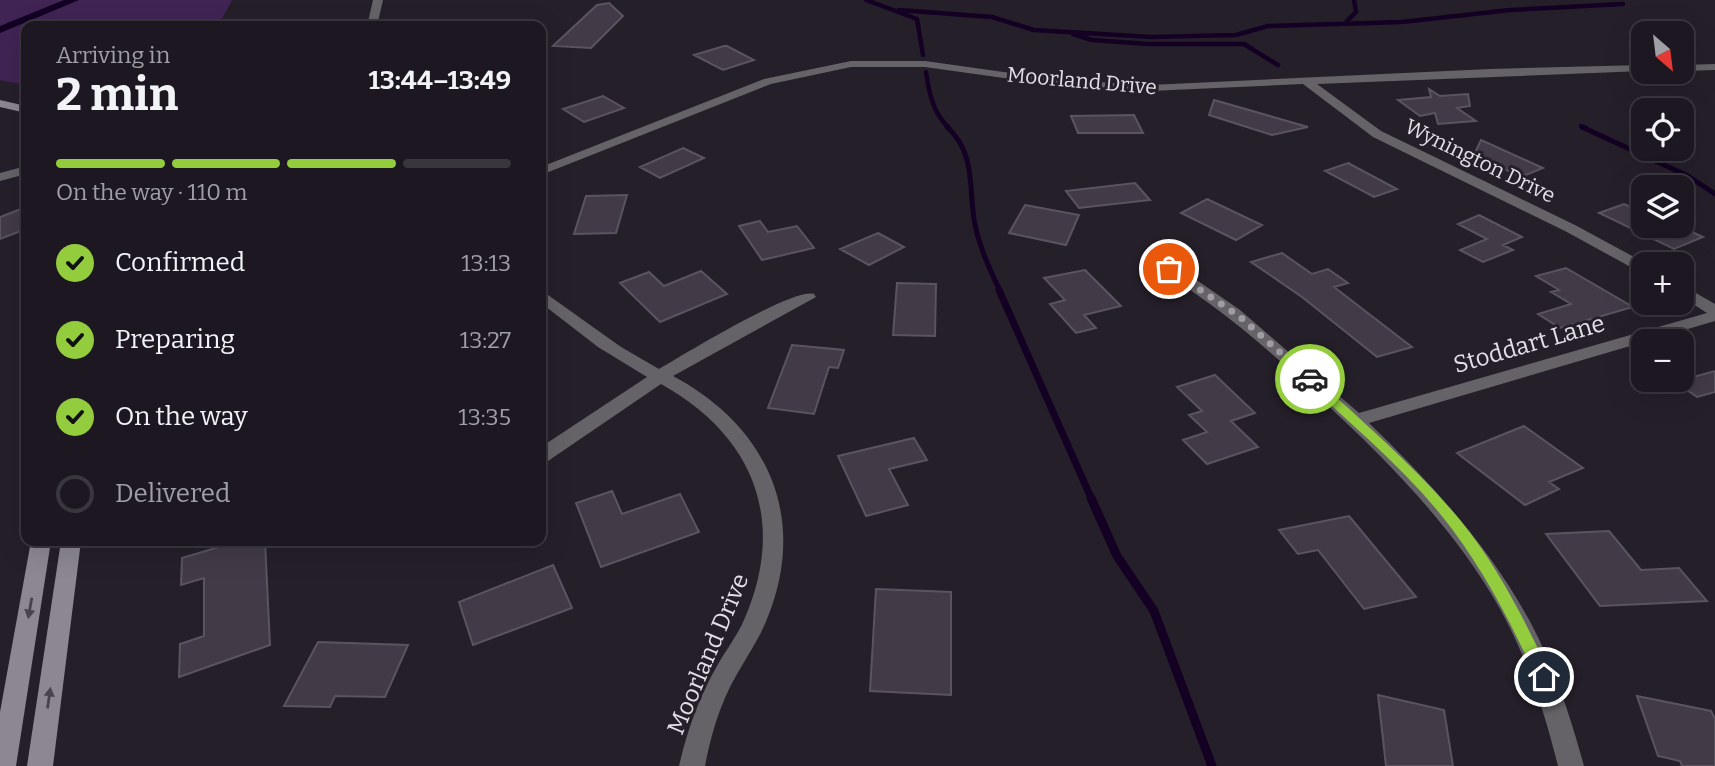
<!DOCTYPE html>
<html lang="en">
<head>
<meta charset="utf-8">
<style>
	:root { --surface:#1c1720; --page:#252029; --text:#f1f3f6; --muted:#a09fa5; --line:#3a363e; --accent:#93cd3d }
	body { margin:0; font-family:Bitter,serif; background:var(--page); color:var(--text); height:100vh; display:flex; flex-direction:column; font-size:26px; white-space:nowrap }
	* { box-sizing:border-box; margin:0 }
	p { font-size:23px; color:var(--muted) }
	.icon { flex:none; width:38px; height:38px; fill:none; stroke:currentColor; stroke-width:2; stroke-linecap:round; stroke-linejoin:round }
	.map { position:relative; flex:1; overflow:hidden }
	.panel { position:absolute; left:21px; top:21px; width:525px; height:525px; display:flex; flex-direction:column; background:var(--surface); border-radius:14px; box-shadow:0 7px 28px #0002,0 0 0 2px var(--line) }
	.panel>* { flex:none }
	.needle { width:46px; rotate:152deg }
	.buttons { position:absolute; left:1631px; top:21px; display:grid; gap:14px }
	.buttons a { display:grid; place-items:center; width:63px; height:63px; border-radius:14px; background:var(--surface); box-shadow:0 7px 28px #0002,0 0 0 2px var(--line); font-size:35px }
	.pin { position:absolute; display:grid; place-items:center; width:60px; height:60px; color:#fff; margin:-30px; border:4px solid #fff; border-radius:50%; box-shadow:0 2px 7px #0007 }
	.courier { position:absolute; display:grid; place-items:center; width:70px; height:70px; margin:-35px; border:5px solid #93cd3d; border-radius:50%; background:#fff; color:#222; box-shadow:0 2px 9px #0007 }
	.overview em { font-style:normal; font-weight:700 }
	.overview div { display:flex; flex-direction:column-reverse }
	.overview { display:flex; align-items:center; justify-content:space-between; height:119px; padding:0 35px }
	h1 { font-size:46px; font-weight:700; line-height:52px }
	.bar { display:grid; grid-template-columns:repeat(4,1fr); gap:10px 7px; align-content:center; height:84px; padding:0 35px }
	.bar i { height:9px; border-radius:5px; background:var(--line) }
	.bar .active { background:var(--accent) }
	.bar p { grid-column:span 4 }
	ol { padding:0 35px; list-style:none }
	li { display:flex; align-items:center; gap:21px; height:77px }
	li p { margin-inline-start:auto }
	li .icon { padding:7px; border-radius:50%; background:var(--accent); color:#111; stroke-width:4 }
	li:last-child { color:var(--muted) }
	li i { width:38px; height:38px; border:4px solid var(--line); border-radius:50% }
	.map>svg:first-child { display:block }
	.green { fill:#402454 }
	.water { fill:#130023 }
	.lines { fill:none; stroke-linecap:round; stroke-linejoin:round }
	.stream-far3 { stroke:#130023; stroke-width:4.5 }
	.stream-far2 { stroke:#130023; stroke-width:5 }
	.stream-far1 { stroke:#130023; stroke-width:7 }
	.stream { stroke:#130023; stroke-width:9 }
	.building { fill:#423b47; stroke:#5a5360; stroke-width:2 }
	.street { fill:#666368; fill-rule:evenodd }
	.secondary { fill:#8c8791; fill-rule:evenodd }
	.oneway { fill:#49434e }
	.route { fill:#93cd3d }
	.done { stroke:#a09ca5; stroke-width:7; stroke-dasharray:0 12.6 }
	.labels { text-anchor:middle; stroke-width:6; stroke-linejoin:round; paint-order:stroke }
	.far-street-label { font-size:21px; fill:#e3dfe7; stroke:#251f2a }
	.street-label { font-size:24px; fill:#e3dfe7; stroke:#251f2a }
</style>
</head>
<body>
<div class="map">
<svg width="1715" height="766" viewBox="0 0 1715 766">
	<rect width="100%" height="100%" fill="#251f2a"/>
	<path class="green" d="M0,0H232L218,26H26V85L0,80Z"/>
	<path class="water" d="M64,0H79L0,33V26Z"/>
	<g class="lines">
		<path class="stream-far3" d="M866,0L917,19L923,55
			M899,10L992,17L1034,30L1151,37L1236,35L1268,26L1402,22L1510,10L1623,4
			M1345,23L1356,12L1354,0
			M1073,34L1092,40L1148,44H1244L1278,65
			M926,72C929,93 933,113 949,128
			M1581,126L1586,128"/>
		<path class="stream-far2" d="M947,127C975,152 969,185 974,219C978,244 989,268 1000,291
			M1582,127L1688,176L1715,194"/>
		<path class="stream-far1" d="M999,290L1092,500"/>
		<path class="stream" d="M1091,498L1117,556L1154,611L1212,766"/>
	</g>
	<path class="building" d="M609,3L623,16L591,48L553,46L597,5Z
		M724,46H727L754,60L723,70L694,55Z
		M1429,89L1440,96L1468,94L1470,106L1457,108L1476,121L1438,124L1435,113L1420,116L1398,100L1431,97Z
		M603,96L624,108L584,122L563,109Z
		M1214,100L1308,127L1272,135L1209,115Z
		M1134,115L1143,133H1078L1071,116Z
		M1481,140L1543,168L1521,177L1474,155Z
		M683,148L704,158L660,178L640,167Z
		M1348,163L1397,189L1374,197L1325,171Z
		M1135,183L1150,200L1079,208L1066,191Z
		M627,195L616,233L574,234L586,196Z
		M1207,199L1262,225L1236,240L1181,213Z
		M1624,204L1643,213V226H1679L1703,237L1674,249L1599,213Z
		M1025,205L1079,215L1066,245L1009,233Z
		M26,207V229L0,239V217Z
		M1479,215L1522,237L1503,245L1513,250L1483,262L1460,250L1487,239L1458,224Z
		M760,221L768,232L797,226L814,248L762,260L739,226Z
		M878,233L904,247L869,265L840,249Z
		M1282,253L1312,274L1328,269L1348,283L1334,287L1412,347L1377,357L1302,297L1251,262Z
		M1566,268L1633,307L1560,328L1538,314L1571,304L1551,292L1559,290L1536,276Z
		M1085,270L1121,306L1084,315L1096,328L1076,333L1050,304L1065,300L1044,278Z
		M701,271L727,294L660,322L620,283L649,272L664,286Z
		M897,283L936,284L935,336L893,335Z
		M792,345L844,350L838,368L829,367L814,414L768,408Z
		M1715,371V392L1697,397L1675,382Z
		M1215,375L1255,413L1231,421L1258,447L1207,464L1183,440L1207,432L1189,415L1202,411L1177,387Z
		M1524,426L1583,468L1549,482L1559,489L1525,505L1457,453Z
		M914,438L927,460L889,469L908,505L866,516L838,456Z
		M612,491L622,514L680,494L699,532L601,567L576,503Z
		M1349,516L1416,597L1364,609L1318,550L1298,554L1279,530Z
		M1609,531L1641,570L1679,568L1707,601L1600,606L1546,534Z
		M239,541H265L270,645L179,677L180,644L204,636V578L181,585L182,558Z
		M553,565L572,608L473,645L459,602Z
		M876,589L951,592V695L870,691Z
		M318,642L408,645L385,697L335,696L330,707L284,706Z
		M1378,695L1444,710L1453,766H1386Z
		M1637,696L1711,711L1715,719V766H1682L1680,761L1658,756Z"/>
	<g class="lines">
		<path class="street" d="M373,0H383L377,26H367Z
			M500,23H522L527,26H495Z
			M851,61H925L1060,80L1150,85L1490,69L1643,65V71L1317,84L1381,131L1575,225L1647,264H1643V272L1638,271L1565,231L1373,137L1303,84L1150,91L1060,86L925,67H851L771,84L541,175V167L764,79Z
			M1715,64V70L1682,71V65Z
			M26,166V174L0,181V173Z
			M1148,254L1198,281L1240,310L1359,413L1707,313L1682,297V285L1715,304V321L1369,423C1438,490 1504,562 1544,650C1561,688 1573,726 1584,766H1558C1544,710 1527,657 1499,607C1454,528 1389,462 1323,401C1268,348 1210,298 1143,261V255Z
			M541,290L621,347L659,369C683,355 792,288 814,294L816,297L673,376C767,426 809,517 767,619C757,644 741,665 729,689C717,714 710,740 705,766H679C687,731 699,697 717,666C726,650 737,636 744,620C788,520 753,435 661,384L548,461L541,463V447L647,377L598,347L541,303Z"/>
		<path class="secondary" d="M0,100L26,106V113L0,107Z
			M31,541H51L16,766H0V712Z
			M61,541H81L53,766H27Z"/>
	</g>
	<defs><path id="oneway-solid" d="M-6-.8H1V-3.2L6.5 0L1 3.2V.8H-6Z" transform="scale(1.75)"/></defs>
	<g class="oneway">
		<use href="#oneway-solid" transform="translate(30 608) rotate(100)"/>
		<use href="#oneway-solid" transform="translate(49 698) rotate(-82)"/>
	</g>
	<path class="route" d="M1306,377H1314C1364,423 1416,467 1460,520C1499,567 1525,622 1552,677L1549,681H1538C1513,628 1488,577 1452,529C1411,474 1356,429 1306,382Z"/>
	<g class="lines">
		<path class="done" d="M1169,269L1239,316L1310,379"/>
	</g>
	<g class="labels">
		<g class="far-street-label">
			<text transform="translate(1082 81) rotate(5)" y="7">Moorland Drive</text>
			<text transform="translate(1480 161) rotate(26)" y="7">Wynington Drive</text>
		</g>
		<g class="street-label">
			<text transform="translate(1529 344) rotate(-16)" y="8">Stoddart Lane</text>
			<text transform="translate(708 654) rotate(-67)" y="8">Moorland Drive</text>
		</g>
	</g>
</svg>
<div class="buttons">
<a><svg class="needle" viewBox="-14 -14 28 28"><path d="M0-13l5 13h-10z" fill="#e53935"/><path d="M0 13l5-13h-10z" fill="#a09fa5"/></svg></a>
<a><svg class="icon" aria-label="locate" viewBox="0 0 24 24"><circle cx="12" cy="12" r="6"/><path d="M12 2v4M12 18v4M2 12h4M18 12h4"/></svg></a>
<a><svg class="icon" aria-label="layers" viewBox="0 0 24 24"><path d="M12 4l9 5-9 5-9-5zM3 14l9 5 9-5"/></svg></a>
<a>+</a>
<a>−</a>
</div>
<div class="pin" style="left:1169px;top:269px;background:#ea580c"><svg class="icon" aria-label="bag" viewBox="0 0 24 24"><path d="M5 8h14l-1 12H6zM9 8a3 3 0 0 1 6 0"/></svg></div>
<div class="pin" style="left:1544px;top:677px;background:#1f2937"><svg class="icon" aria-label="home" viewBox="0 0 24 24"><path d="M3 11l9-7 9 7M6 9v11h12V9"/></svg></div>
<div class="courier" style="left:1310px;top:379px"><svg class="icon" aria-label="car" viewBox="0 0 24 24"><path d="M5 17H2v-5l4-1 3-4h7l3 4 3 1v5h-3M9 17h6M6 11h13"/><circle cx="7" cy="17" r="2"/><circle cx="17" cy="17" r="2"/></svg></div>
<section class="panel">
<div class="overview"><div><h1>2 min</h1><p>Arriving in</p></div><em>13:44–13:49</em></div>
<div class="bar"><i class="active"></i><i class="active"></i><i class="active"></i><i></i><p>On the way · 110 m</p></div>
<ol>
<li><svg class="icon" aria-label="check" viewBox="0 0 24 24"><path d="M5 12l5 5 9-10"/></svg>Confirmed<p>13:13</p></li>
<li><svg class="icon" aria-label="check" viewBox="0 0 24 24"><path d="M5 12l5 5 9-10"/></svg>Preparing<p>13:27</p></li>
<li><svg class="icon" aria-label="check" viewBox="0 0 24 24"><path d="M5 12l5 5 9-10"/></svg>On the way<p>13:35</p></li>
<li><i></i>Delivered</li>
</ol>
</section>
</div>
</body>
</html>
